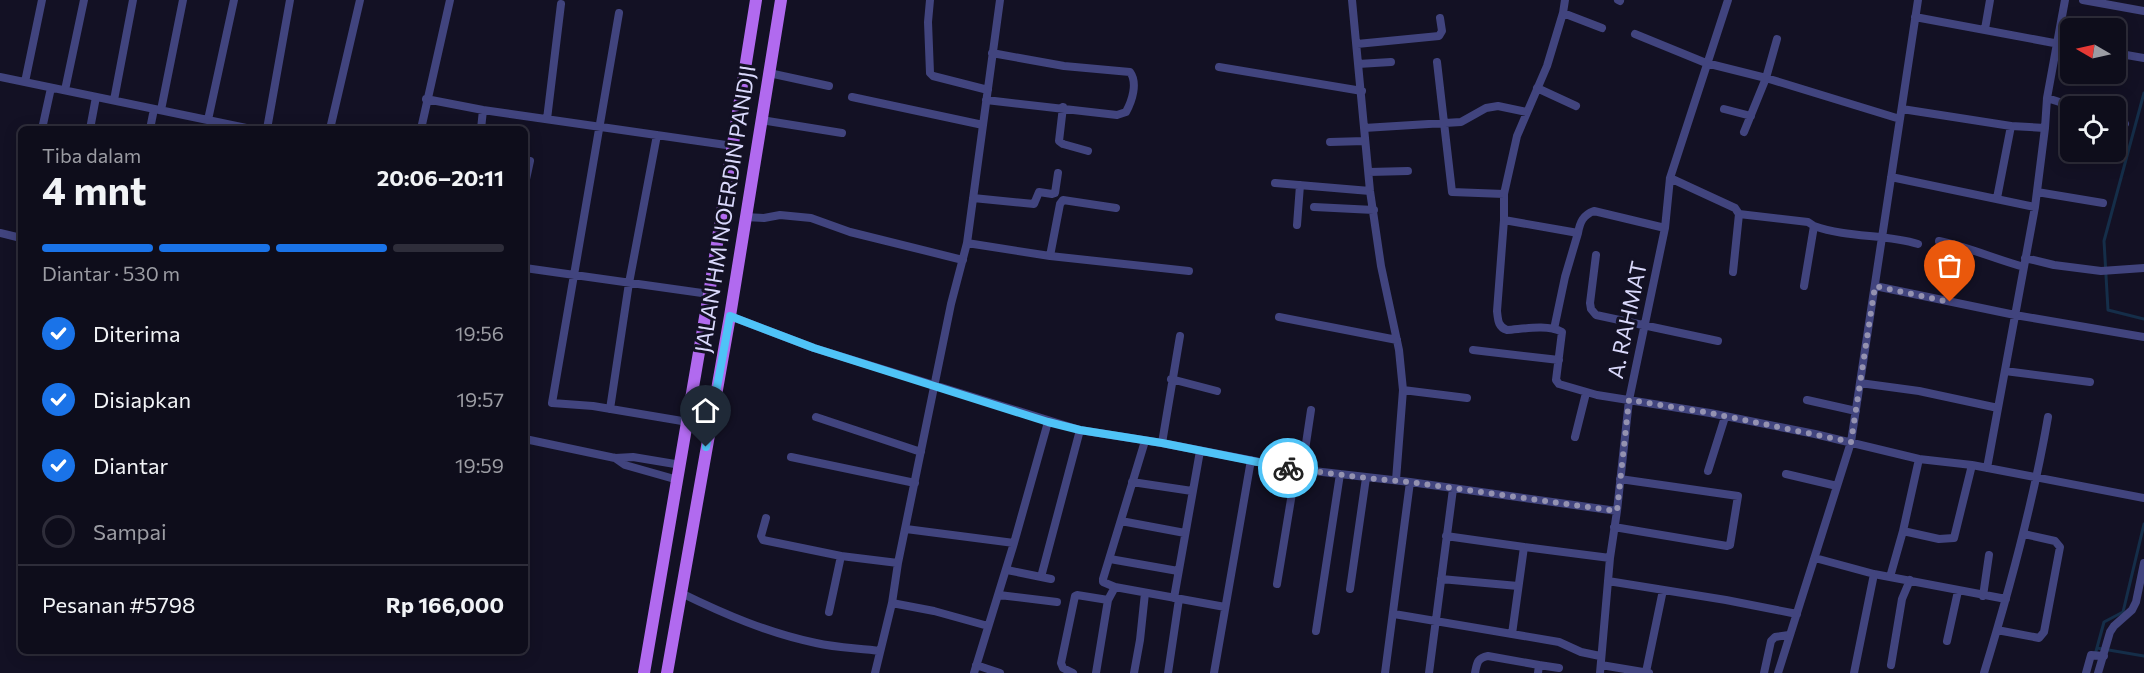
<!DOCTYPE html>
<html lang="id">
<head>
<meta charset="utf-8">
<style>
	:root { --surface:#0e0d1b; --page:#1c1b28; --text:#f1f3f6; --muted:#9b9ca3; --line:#2e2d3a; --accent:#1a73e8 }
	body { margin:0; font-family:Commissioner,sans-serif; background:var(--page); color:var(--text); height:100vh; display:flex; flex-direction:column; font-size:22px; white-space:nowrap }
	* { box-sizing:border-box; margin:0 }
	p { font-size:20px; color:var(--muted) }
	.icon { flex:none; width:33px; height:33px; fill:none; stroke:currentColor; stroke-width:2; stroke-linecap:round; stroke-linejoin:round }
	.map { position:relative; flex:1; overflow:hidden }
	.drawer { position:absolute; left:18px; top:126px; width:510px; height:528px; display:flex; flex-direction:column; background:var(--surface); border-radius:9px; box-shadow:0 3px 15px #0003,0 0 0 2px var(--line) }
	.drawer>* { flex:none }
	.needle { width:39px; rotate:279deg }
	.tools { position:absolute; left:2060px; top:18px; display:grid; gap:12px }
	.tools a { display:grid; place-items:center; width:66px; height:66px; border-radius:9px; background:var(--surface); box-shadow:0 3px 15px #0003,0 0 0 2px var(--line); font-size:30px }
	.pin { position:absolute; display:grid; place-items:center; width:51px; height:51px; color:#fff; margin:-62px -26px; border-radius:50% 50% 50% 0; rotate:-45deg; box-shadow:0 0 6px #0007 }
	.pin .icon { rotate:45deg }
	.courier { position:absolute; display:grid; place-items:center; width:60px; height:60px; margin:-30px; border:4px solid #4fc3f7; border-radius:50%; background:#fff; color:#222; box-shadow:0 2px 8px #0007 }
	.overview em { font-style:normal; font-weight:700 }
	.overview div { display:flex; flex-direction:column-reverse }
	.overview { display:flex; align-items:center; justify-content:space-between; height:102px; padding:0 24px }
	h1 { font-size:39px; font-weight:700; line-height:45px }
	.bar { display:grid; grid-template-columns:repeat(4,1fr); gap:9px 6px; align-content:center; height:72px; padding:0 24px }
	.bar i { height:8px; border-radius:4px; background:var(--line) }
	.bar .on { background:var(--accent) }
	.bar p { grid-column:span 4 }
	.line { display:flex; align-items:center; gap:15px; padding:0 24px; border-top:2px solid var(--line) }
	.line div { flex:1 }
	ol { padding:0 24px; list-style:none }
	li { display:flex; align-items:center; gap:18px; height:66px }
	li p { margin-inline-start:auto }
	li .icon { padding:6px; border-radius:50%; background:var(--accent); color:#fff; stroke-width:4 }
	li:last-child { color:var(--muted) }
	li i { width:33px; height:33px; border:3px solid var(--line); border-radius:50% }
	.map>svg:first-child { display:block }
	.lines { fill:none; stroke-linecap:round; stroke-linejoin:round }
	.stream { stroke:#152e49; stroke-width:3 }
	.minor { stroke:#41447e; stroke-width:8 }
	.primary { stroke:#b16aef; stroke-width:12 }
	.done { stroke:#9492b0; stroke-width:6; stroke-dasharray:0 10.8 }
	.route { stroke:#4fc3f7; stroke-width:8 }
	.labels { text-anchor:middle; stroke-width:6; stroke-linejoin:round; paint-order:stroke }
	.street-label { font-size:22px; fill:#d9d8fb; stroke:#131124 }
</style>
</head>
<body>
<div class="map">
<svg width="2144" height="673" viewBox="0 0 2144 673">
	<rect width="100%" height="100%" fill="#131124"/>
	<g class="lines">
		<path class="stream" d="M2144,93L2104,241L2108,310L2144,319
			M2097,648L2144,656
			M2095,655L2104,622L2123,612L2144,524"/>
		<path class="minor" d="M930,0L928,22L930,73L933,76L988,90
			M1352,0L1370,191L1381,266L1399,350L1403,390L1396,480
			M1565,0L1563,13L1547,66L1517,136L1504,194V220L1497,311C1498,320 1498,327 1507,330C1523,329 1547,324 1562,332L1556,380L1559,384L1597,395L1710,413L1815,434L1919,459L1972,465L2144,498
			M1618,0L1620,1
			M2083,0L2144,11
			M619,13L552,403L593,406L688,422
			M1563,13L1602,28
			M1915,17L2070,46
			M1985,29L1990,0
			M1635,34L1706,63L1766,78L1900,119
			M1357,44L1439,36L1442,31L1440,18
			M2115,53L2144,58
			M1437,62L1452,192L1504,194
			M1358,64L1391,62
			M1219,67L1362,91
			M769,73L829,86
			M0,77L251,129
			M25,82L42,0
			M1537,88L1576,106
			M65,90L84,0
			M852,97L983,125
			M2047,98L2072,106
			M426,99L483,110L733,146
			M114,100L133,0
			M986,100L1117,115L1126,112C1132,101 1138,83 1130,72L1064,66L992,53
			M1063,107L1059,141L1063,144L1088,151
			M1724,109L1751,116
			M1902,109L2011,126L2045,128
			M161,110L183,0
			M547,119L561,4
			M761,120L842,133
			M2115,120L2125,124
			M1364,128L1461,122L1486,108L1498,106L1527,112
			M42,129L51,88
			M90,129L96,97
			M150,129L154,109
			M206,129L234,0
			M267,129L290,0
			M330,129L360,0
			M421,129L450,0
			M481,129L483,110
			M1744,132L1766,78L1777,39
			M1330,142L1365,141
			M1369,172L1408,171
			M1891,177L2035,207
			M1670,178L1735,208L1739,214L1733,272
			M1275,183L1370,191
			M525,184L530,161
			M2037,192L2103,203
			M973,198L1034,204L1039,192L1052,194L1055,193L1058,173
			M1997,198L2011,126
			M1314,207L1374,210
			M1739,214L1808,222L1814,226
			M745,217L764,218L780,215L811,218L850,232L963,260
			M1504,220L1578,233C1580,222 1583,215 1594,211L1665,228
			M1297,225L1300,185
			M0,233L21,238
			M1939,241C1968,247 1995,259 2024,267
			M967,243L1050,256L1189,271
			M1596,255L1590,303L1591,309L1596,315L1718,341
			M1050,256L1060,204L1063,200L1116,208
			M2025,258L2054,265L2101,271L2144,268
			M525,268L709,294
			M1804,286L1814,226C1848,238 1885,234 1918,244
			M1875,286L2015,315L2144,337
			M730,316L814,348L1080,430L1162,443L1296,469L1410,482L1617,511
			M1279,317L1397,340
			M1554,329L1565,277L1578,233
			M1473,350L1559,360
			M2005,371L2090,382
			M1171,379L1217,391
			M1860,383L1919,391L1998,408
			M1403,390L1467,398
			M1807,400L1856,411
			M610,409L629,283L657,135
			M816,417L921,452
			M1575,437L1586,393
			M525,439L615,458L633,457L681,465
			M1162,443L1180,336
			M791,457L915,483
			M615,458L625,465L678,480
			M1987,468L2035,207L2045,128L2047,98L2065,0
			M1302,470L1311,410
			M1708,471L1725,417
			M1786,474L1837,486
			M1132,482L1192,491
			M766,518L761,536L763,540L841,556L898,563
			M1121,521L1185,533
			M1614,527L1727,546L1730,545L1738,496L1620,479
			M906,529L1014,543
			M1903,531L1939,539L1954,538L1972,465
			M1446,536L1524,547L1512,634
			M1524,547L1610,558
			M1815,558L1874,574L2006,599
			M1110,559L1178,571
			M1007,570L1051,579
			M1041,577L1080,430
			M1890,577L1903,531L1919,459
			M1441,579L1518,586
			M1608,581L1726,600L1797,614
			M1277,584L1296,469
			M1115,587L1103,582V579L1145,441
			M1350,589L1366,478
			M681,593C724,614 768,633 816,643C837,648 859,648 880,651
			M999,595L1057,602
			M1983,596L1989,555
			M1174,598L1200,451
			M892,603L934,611L988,626
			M829,612L841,556
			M1394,614L1559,642L1581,652L1600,656
			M1997,630L2039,638L2044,632L2060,547L2055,541L2024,534
			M1316,631L1340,474
			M1947,641L1958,591
			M976,665L1000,673
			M1539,665L1559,668
			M1601,665L1649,673
			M1891,665L1902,599L1910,580
			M1646,672L1663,590
			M875,673L892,603L898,563L951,304L967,243L1000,0
			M974,673L1014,543L1048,422
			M1073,673L1063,668L1061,663L1075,596L1077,595L1108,600
			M1096,673L1108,600L1115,587L1225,607
			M1134,673L1140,640L1145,593
			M1168,673L1179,599
			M1214,673L1251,460
			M1385,673L1410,482
			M1429,673L1453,489
			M1475,673C1477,663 1477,658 1488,656L1539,665L1538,673
			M1600,673L1610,558L1617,511L1629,400L1665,228L1670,178L1728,0
			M1764,673L1771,641L1775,637L1789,635
			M1778,673L1851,442L1918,0
			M1854,673L1874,574
			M1984,673C2010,588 2033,504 2048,417
			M2086,673L2091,655L2104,656
			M2098,673L2110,632L2114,626L2132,610L2136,602L2144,563"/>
		<path class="primary" d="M644,673L709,294L756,0
			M667,673L730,316L781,0"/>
	</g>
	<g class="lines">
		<path class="done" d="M1288,468L1366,478L1410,482L1617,511L1629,400L1710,413L1851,442L1875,286L1950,302"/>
		<path class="route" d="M706,447L730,316L814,348L1048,422L1080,430L1162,443L1288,468"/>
	</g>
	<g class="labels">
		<g class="street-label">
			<text transform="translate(725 209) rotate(-81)" y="8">JALAN HM NOERDIN PANDJI</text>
			<text transform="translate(1627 320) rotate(-78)" y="8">A. RAHMAT</text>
		</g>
	</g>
</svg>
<div class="tools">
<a><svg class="needle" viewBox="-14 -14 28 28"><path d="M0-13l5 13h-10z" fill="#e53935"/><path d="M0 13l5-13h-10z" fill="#9b9ca3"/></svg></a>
<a><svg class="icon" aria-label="locate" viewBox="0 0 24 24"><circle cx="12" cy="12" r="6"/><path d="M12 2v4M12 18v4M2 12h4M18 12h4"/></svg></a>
</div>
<div class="pin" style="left:1950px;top:302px;background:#ea580c"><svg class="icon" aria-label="bag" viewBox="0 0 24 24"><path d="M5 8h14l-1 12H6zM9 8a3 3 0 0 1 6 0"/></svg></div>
<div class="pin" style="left:706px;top:447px;background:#1f2937"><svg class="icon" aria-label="home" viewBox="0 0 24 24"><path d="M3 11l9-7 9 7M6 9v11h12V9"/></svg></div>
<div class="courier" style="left:1288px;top:468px"><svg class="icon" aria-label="bike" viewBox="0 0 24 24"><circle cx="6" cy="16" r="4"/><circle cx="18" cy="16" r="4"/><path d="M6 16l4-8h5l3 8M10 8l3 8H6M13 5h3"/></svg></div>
<section class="drawer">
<div class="overview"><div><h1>4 mnt</h1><p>Tiba dalam</p></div><em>20:06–20:11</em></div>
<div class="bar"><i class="on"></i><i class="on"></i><i class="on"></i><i></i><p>Diantar · 530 m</p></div>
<ol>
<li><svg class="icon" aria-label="check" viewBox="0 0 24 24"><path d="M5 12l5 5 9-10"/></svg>Diterima<p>19:56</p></li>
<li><svg class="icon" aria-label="check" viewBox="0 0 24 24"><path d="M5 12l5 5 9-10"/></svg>Disiapkan<p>19:57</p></li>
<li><svg class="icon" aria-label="check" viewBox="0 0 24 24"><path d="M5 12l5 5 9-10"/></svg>Diantar<p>19:59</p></li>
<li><i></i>Sampai</li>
</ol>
<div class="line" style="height:78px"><div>Pesanan #5798</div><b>Rp 166,000</b></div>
</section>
</div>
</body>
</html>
